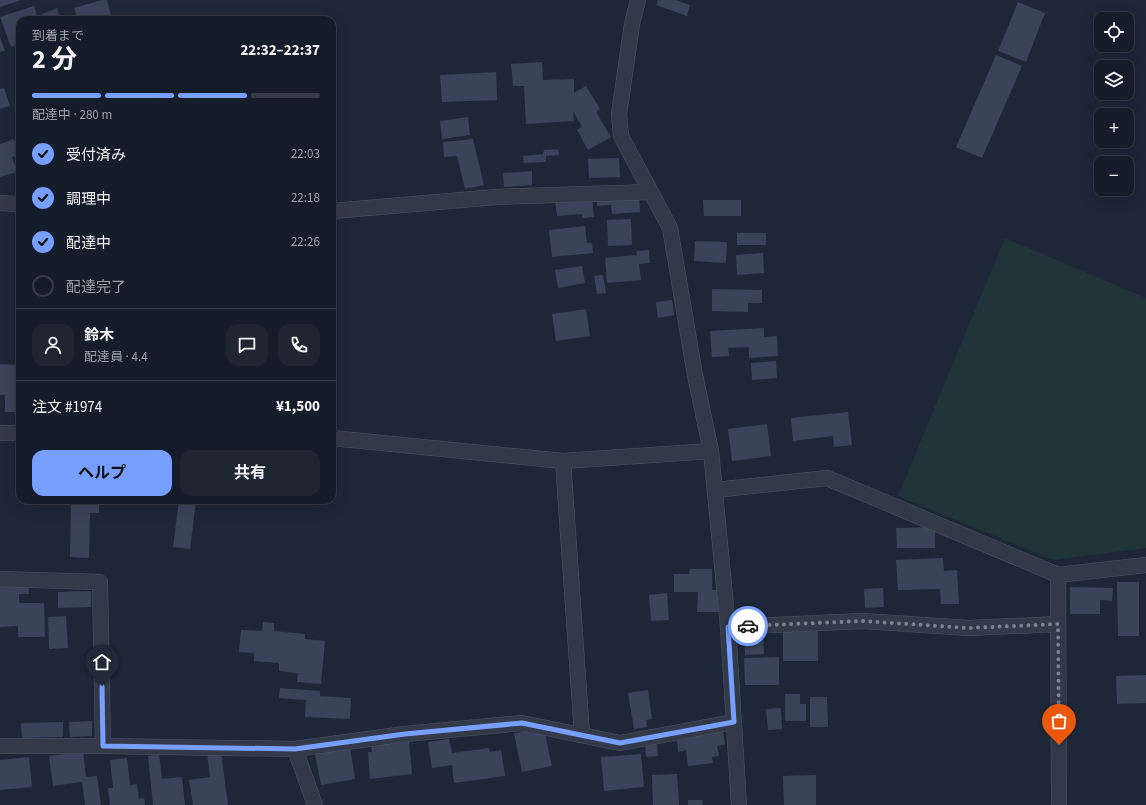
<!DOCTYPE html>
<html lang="ja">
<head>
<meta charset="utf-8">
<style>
	:root { --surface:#161d2a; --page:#1f2632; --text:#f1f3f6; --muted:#9ea2a8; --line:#353b47; --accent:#779fff }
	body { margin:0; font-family:"Source Sans 3","Noto Sans JP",sans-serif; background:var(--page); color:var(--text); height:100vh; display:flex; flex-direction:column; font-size:15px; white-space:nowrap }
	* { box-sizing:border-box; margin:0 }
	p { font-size:13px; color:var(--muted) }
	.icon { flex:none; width:22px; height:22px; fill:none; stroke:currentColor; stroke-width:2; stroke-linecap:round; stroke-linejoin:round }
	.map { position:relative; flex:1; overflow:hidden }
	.side { position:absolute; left:16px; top:16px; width:320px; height:488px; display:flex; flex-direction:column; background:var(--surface); border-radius:12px; box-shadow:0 4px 16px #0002,0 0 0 1px var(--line) }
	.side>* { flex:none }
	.tools { position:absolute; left:1094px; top:12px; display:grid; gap:8px }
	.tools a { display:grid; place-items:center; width:40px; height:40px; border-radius:8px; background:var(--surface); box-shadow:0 4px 16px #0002,0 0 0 1px var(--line); font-size:20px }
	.pin { position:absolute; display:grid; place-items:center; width:34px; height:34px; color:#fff; margin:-41px -17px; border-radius:50% 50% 50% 0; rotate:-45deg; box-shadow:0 0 4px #0007 }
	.pin .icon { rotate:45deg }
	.courier { position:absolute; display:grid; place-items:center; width:40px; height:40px; margin:-20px; border:3px solid #779fff; border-radius:50%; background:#fff; color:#222; box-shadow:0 1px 5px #0007 }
	.headline em { font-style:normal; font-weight:700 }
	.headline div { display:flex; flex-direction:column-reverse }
	.headline { display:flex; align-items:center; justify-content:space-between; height:68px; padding:0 16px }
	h1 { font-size:26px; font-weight:700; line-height:30px }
	.bar { display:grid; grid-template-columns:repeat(4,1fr); gap:6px 4px; align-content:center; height:48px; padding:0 16px }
	.bar i { height:5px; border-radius:3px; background:var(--line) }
	.bar .active { background:var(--accent) }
	.bar p { grid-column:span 4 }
	.line { display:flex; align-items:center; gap:10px; padding:0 16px; border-top:1px solid var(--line) }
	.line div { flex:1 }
	.round { display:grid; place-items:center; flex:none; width:42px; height:42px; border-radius:12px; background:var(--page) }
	ol { padding:0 16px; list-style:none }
	li { display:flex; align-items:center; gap:12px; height:44px }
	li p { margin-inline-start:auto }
	li .icon { padding:4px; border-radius:50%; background:var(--accent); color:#111; stroke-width:4 }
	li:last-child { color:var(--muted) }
	li i { width:22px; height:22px; border:2px solid var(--line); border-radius:50% }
	.primary-button { display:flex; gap:8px; margin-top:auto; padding:8px 16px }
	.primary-button a { flex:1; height:46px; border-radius:12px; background:var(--accent); color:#111; font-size:16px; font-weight:700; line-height:46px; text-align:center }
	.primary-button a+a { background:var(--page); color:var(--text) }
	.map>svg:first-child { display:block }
	.green { fill:#203439 }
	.building { fill:#3a4458 }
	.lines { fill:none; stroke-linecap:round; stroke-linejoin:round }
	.minor-casing { stroke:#4f5666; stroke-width:16 }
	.minor { stroke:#323948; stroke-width:15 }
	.done { stroke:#7a8294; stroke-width:4; stroke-dasharray:0 7.2 }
	.route { stroke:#779fff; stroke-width:5 }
</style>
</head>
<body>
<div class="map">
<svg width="1146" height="805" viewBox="0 0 1146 805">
	<rect width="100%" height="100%" fill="#1e2738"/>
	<path class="green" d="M1005,238L1146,298V548L1053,560L898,496Z"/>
	<path class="building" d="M0,0H21L0,7Z
		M102,0H107L112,20H78L74,8Z
		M658,0H676L690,5L687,16L656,5Z
		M1018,2L1045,13L1026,62L998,51Z
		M34,6L37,16L57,8L61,20H20V44L11,47L0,17Z
		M0,37L5,51L0,52Z
		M996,55L1022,66L982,158L956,147Z
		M542,62L543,80L574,79V93L586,86L600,109L596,112L611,137L588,150L577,130L582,127L573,111L574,121L526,124L524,86H513L511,64Z
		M496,72L497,100L442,102L440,75Z
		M4,88L10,106L0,109V89Z
		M468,117L470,135L442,139L440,121Z
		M14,139L19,155L12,157L17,172L0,177V144Z
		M473,139L484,185L465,189L457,156L444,157L443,142Z
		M558,149L559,155L546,156V162L524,163L523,156L543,154L544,150Z
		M619,158L620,177L589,178L588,159Z
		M532,171V185L504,187L503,173Z
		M639,196L640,212L612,214L611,205L597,206V198Z
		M592,198L594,217L582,218V214L557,216L555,200Z
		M703,200H741V216H704Z
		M631,219L632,245L608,246L607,220Z
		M585,226L587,243H592L593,253L552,257L549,230Z
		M737,233H766V245H737Z
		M695,241L727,242L726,263L694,261Z
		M649,250L650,263L639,264L641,280L607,283L605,258L637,255L636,251Z
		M763,253L764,273L737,275L736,255Z
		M582,266L585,283L558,288L555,270Z
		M603,275L606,293L597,294L594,276Z
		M712,289L762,290V303H748V312L712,311Z
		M672,300L674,315L658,318L656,302Z
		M586,309L590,336L556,341L552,314Z
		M764,328V337L777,336L778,356L749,358V347L728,348L729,356L712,357L710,331Z
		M776,361L777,378L752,380L751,363Z
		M0,364L16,365V370L20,371V412H5V395H0Z
		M848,412L852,445L834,447L833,436L793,441L791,418Z
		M767,424L771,456L732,461L728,429Z
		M71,500H99V513H90L89,558L70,557Z
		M179,500L196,501L190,549L173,547Z
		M935,527V548H897L896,528Z
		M943,558L944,571L957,570L959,604H941L940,589L898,590L896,560Z
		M690,569H712V590H720L719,612H697L698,592H674V574H689Z
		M1117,582H1139V636H1118Z
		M29,584V594H19V603H44L45,637H18V626L0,627V585Z
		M1070,587L1113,588L1112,601L1100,600V614H1070Z
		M883,588L884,607L865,608L864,589Z
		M91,591V607L58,608V592Z
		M667,593L669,620L651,621L649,595Z
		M66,616L68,648L49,649L48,617Z
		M263,622L274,623V631L305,634V639L325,641L321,684L297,682L298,673L279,671V663L254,661V653L239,652L241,630L262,631Z
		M783,630H818V661H783Z
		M744,634H763L764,654L745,655Z
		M779,657V685H745L744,658Z
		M1146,675V703L1117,704L1116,676Z
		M280,688L320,691V696L351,698L350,719L305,717L306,700L279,698Z
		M648,690L652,719L646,720L647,727L634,729L628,693Z
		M785,694H800V704H806V721H785Z
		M810,697H827L828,727H810Z
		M781,708L782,729L768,730L766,709Z
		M92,721V736L70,737L69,722Z
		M63,722V737L22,738L21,723Z
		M532,730L545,734L552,766L522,772L514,733Z
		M723,731L725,745L717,746L719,756L712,757L713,763L688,766L686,750L678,752L677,737Z
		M449,739L452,753L489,748L490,752L501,750L505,776L454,783L452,765L432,768L428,742Z
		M409,740L412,774L370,779L368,752H372L371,745Z
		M657,742L658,756L646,757L645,743Z
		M350,748L355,779L321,785L315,754Z
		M83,751L86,777L97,776L101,805H85L82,782L53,786L49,756Z
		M221,751L228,805H193L189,780L210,777L207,752Z
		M159,754L162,779L182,777L185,805H153L148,756Z
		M641,754L644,787L604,791L601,757Z
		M29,757L32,787L0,790V760Z
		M127,758L130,785L137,784L139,799L144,798L145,805H110L108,788H113L110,760Z
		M677,774L679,805H653L652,775Z
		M816,775V805H784L783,776Z
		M688,800H702L703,805H688Z"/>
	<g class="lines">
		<g class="minor-casing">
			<path id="minor" d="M638,0L632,24L619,114L621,136L670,228L695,375L711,451L728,627L739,805
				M0,203L20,204
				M332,211L496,197L651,192
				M0,433H20
				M332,438L563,461L711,451
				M563,461L582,735
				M715,490L827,478L1058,575L1146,565
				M1058,575L1059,805
				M0,579L100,582L103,746
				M728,627L863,621L969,628L1058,624
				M0,746H103L295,749L405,734L522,723L620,743L733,722
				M295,749L315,805"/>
		</g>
		<use href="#minor" class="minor"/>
	</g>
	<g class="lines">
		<path class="done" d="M748,626L863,621L969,628L1058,624L1059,745"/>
		<path class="route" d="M102,686L103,746L295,749L405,734L522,723L620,743L734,722L728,627L748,626"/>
	</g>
</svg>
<div class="tools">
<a><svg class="icon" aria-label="locate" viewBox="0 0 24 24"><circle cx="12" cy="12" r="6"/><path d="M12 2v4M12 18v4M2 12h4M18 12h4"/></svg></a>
<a><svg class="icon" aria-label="layers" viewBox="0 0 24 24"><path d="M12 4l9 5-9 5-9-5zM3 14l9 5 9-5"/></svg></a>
<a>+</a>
<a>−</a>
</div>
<div class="pin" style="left:1059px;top:745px;background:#ea580c"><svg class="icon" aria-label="bag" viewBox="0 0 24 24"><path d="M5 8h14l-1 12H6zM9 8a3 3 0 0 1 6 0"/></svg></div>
<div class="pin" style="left:102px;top:686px;background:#1f2937"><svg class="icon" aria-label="home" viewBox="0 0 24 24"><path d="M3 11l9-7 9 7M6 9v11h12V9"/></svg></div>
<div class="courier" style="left:748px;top:626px"><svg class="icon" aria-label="car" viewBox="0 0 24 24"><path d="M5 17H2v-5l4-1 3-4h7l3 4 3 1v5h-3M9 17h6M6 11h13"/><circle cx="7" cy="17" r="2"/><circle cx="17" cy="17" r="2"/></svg></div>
<section class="side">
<div class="headline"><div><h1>2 分</h1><p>到着まで</p></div><em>22:32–22:37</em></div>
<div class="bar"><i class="active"></i><i class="active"></i><i class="active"></i><i></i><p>配達中 · 280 m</p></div>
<ol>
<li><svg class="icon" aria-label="check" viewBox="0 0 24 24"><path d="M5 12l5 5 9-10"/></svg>受付済み<p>22:03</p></li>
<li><svg class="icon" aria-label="check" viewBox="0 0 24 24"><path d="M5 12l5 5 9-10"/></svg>調理中<p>22:18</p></li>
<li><svg class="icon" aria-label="check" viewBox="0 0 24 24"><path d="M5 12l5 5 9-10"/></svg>配達中<p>22:26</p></li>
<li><i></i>配達完了</li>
</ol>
<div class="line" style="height:72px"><a class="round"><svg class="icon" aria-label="person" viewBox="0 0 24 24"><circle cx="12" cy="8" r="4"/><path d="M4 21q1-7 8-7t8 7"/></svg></a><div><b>鈴木</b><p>配達員 · 4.4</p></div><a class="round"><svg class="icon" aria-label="chat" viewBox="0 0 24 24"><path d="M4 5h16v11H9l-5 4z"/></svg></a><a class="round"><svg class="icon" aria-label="phone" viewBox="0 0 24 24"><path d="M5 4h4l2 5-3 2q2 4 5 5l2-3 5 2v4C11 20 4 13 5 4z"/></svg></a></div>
<div class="line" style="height:52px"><div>注文 #1974</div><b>¥1,500</b></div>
<div class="primary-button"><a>ヘルプ</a><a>共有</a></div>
</section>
</div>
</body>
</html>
